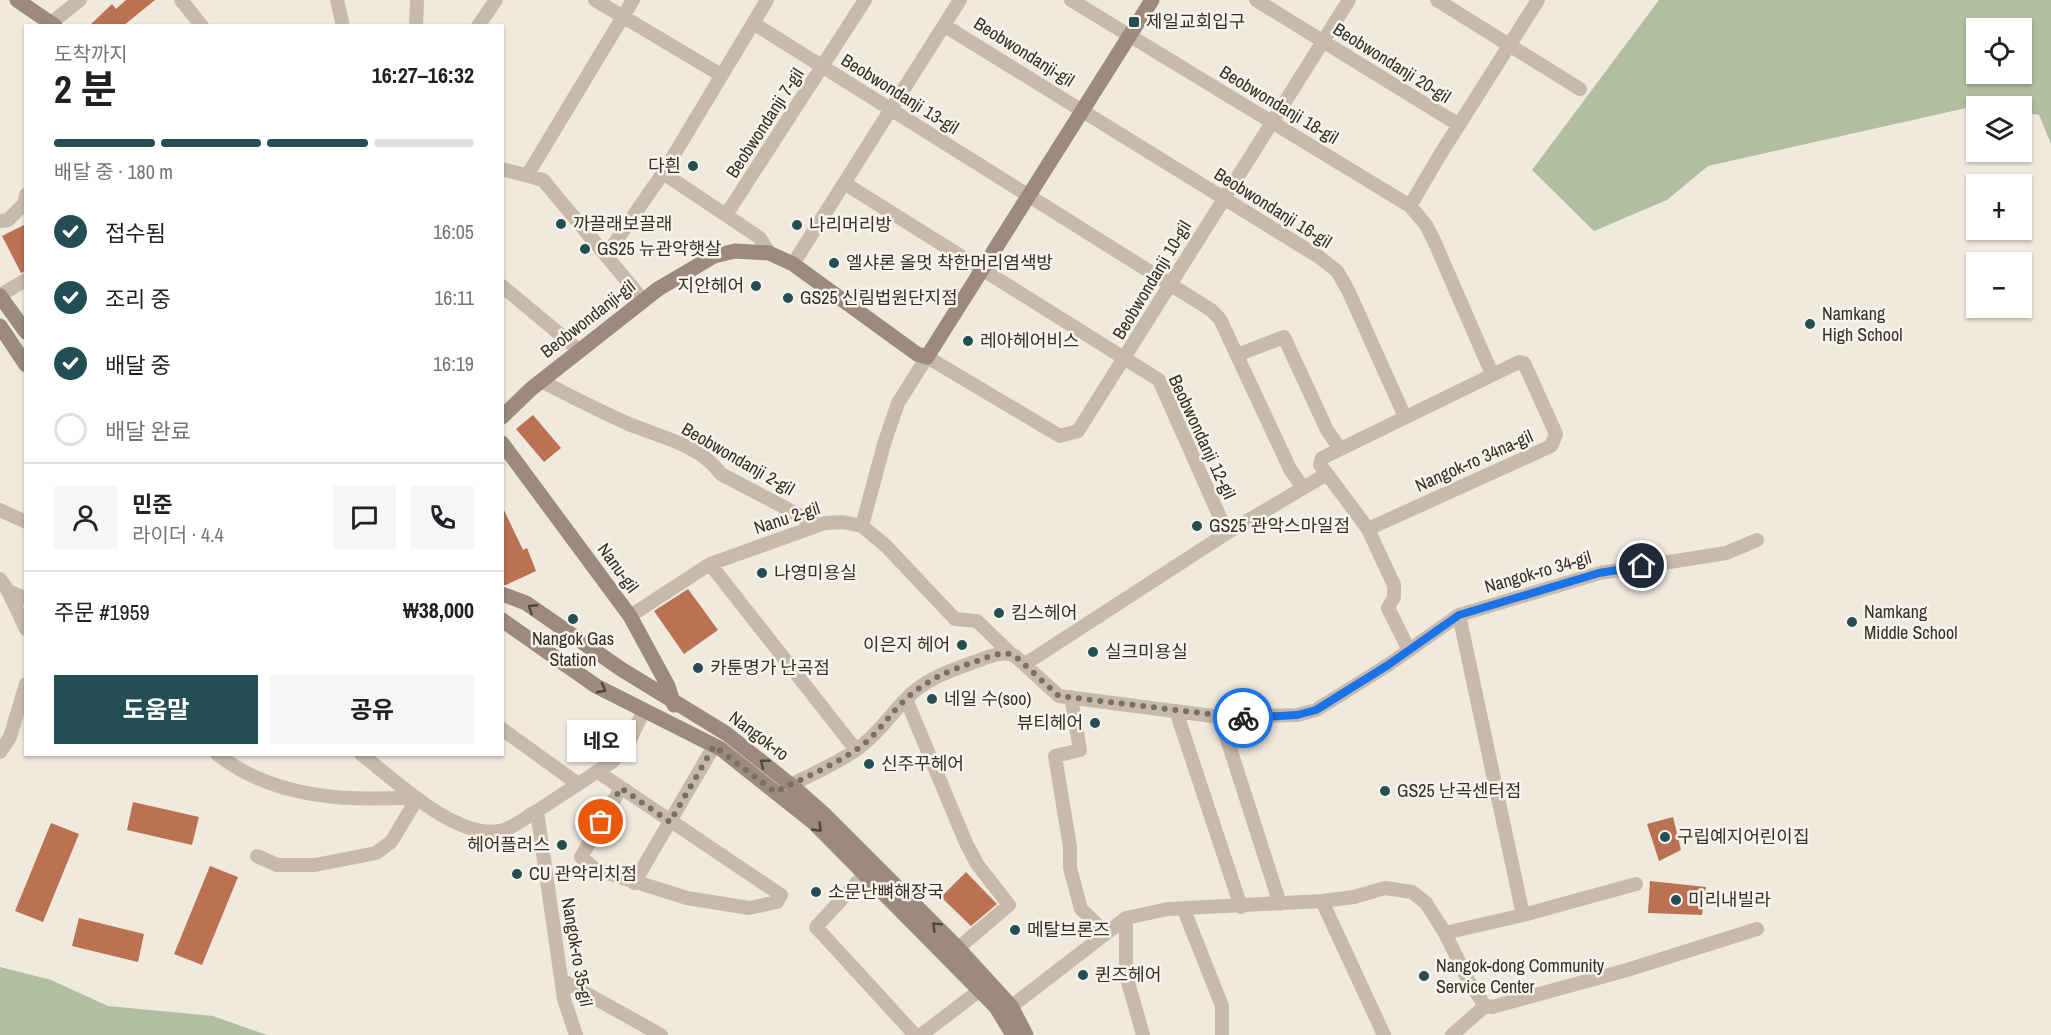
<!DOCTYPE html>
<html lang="ko">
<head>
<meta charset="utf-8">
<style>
	:root { --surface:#fff; --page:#f6f6f6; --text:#202124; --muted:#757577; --line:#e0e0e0; --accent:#234e54 }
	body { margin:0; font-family:"Archivo Narrow","Noto Sans KR",sans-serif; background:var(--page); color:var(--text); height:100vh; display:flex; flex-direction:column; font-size:22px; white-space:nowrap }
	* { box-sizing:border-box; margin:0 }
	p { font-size:20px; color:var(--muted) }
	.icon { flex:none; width:33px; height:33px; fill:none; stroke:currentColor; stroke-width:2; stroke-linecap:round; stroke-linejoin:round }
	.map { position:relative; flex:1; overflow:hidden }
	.panel { position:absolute; left:24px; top:24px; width:480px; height:732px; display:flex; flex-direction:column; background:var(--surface); border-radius:0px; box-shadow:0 2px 4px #0004 }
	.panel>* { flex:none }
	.controls { position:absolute; left:1966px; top:18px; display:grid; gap:12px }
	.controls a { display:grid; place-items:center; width:66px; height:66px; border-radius:0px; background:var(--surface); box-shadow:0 2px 4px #0004; font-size:30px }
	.pin { position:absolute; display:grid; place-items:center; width:51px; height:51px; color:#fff; margin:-26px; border:3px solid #fff; border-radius:50%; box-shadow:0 2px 6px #0007 }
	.courier { position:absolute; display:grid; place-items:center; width:60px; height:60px; margin:-30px; border:4px solid #1a73e8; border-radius:50%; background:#fff; color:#222; box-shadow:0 2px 8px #0007 }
	.bubble { position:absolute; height:42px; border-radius:0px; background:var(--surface); box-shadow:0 2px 4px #0004; font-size:20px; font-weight:700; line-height:42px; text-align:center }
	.overview em { font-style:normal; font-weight:700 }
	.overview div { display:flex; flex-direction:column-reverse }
	.overview { display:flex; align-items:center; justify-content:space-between; height:102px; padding:0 30px }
	h1 { font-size:39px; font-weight:700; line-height:45px }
	.bar { display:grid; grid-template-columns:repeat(4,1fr); gap:9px 6px; align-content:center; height:72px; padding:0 30px }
	.bar i { height:8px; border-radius:4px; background:var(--line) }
	.bar .on { background:var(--accent) }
	.bar p { grid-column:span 4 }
	.line { display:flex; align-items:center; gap:15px; padding:0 30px; border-top:2px solid var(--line) }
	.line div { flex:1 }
	.round { display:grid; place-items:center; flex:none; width:63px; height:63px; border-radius:0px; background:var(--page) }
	ol { padding:0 30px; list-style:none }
	li { display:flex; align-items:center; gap:18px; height:66px }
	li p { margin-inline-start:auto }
	li .icon { padding:6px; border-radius:50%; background:var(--accent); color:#fff; stroke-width:4 }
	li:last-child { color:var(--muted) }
	li i { width:33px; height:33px; border:3px solid var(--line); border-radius:50% }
	.primary-button { display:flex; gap:12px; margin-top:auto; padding:12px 30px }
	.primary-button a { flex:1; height:69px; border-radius:0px; background:var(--accent); color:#fff; font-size:24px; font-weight:700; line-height:69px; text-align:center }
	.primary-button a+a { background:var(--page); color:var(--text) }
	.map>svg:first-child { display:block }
	.green { fill:#b2bea0; fill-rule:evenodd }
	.building { fill:#bb7252 }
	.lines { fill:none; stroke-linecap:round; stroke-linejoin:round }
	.street { stroke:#c8baab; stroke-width:14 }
	.secondary { stroke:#9b8a7d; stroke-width:15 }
	.oneway { stroke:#4f463f }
	.done { stroke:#777069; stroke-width:6; stroke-dasharray:0 10.8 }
	.route { stroke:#1a73e8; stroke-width:8 }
	.poi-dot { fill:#234e54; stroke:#f8f3eb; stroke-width:2 }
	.labels { text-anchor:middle; stroke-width:5; stroke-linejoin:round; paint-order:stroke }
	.poi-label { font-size:18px; fill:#362f2a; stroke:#f8f3eb; text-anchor:start }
	.street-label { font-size:18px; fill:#362f2a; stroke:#f8f3eb }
</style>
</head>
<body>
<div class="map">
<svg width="2051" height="1035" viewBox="0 0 2051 1035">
	<rect width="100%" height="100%" fill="#f0e9de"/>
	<path class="green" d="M1659,0H2051V144L2039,115L2022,112V106L1984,104L1708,166L1667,200L1594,231L1532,170ZM1977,28H2022V74H1977Z
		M0,967L51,980L108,1006L213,1016L267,1035H0Z"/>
	<path class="building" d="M126,0H155L123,26H89L112,4L116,9Z
		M26,224V271L21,273L2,236Z
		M533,415L561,448L544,462L516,429Z
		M502,506L523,550L527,548L536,571L506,585H502Z
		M688,589L718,630L684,654L654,611Z
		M133,802L199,817L192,845L127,830Z
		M1673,817L1681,850L1659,861L1647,824Z
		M51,823L79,834L43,922L15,911Z
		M210,866L238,877L202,965L174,954Z
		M966,872L997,904L971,926L941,897Z
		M1650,881L1706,887L1702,915L1648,913Z
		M79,918L144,934L138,962L72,946Z"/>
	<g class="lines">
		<path class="street" d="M181,0L202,26
			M337,0L343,26
			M595,0L721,75
			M1071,0L1410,206L1426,225L1435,243L1492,374
			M1256,0L1459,125
			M1437,0L1580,89
			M51,23L80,0
			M753,23L1211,310L1220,319L1290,469L1303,488
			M416,26L417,0
			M478,26L496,0
			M945,26L1319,257L1337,271L1348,290L1405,417
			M502,169L543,180L643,300
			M663,173L760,238L769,253
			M528,174L633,0
			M844,183L1159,380L1227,533
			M1410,206L1438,158L1538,0
			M726,215L865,0
			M0,221L8,220L24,204L26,195
			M607,254L663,173L767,0
			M793,264L960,0
			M502,286L580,351
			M0,295L26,280
			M1237,355L1284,337L1327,430L1340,449
			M541,381C570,396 599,411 629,424C662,438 699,444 721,474L818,525
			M1327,474L1368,529L1394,585V597L1388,608L1409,650
			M0,510L26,522
			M862,526L886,546L955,619L977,621L1011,654
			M710,564L856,750
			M0,579L8,591L26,599
			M8,591L26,629
			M1459,615L1523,915
			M630,616L710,564L825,523L843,522L862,526L884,444L898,403L927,357L1060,436L1078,431L1349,0
			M1025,664L1227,533L1327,474L1320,465L1322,458L1519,362L1524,363L1556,434L1551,446L1368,529
			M1071,697L1080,750L1055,756L1070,847V868L1081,909L1106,933
			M906,699L966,843L977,864L1009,905L951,954
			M1176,711L1241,907
			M1220,717L1280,904
			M502,729L578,784
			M0,752L10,737L26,684
			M217,754C273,798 346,802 415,797
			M361,754C395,780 455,839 500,831C512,829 526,817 537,811
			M598,772L781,895L777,902L749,908L687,898L595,869L581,857L621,788
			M775,792C802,779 831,767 856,750C875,737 888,718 904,701C925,678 952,670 980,660C990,656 1005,650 1015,656L1059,696L1220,717L1297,715L1316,710L1388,665L1459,615L1600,573L1726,553L1757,540
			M257,856L277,865H315L376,853L391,842L417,799
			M865,874L816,927L915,1035
			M634,883L714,746
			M1322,901L1384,1035
			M1184,910L1222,1006V1035
			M1126,918V975L1143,1035
			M1445,933L1523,915L1636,884
			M562,980L661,1035
			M1003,1013L1126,918L1168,909L1322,901L1354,897L1385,888L1412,892L1426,903L1445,933L1468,980L1485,1006L1492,1007L1627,970L1757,929
			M576,1035L564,999L537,811L612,762L629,742L644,710
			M921,1035L988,984
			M1452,1035L1485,1006"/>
		<path class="secondary" d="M17,0L55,26
			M0,296L26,332
			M0,326L26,365
			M502,417L531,389L658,289L714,256L735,251L769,253L793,264L917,354L927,357L1152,0
			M502,443L630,616L668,686L674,705
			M502,594L526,603L621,669L727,734L791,785L824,814L958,948L1011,1006L1026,1035
			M502,620L596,686L721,749L814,823L996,1007L1013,1035"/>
	</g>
	<defs><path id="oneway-chevron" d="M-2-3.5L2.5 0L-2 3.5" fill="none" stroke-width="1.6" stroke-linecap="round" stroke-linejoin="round" transform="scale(1.5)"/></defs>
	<g class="oneway">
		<use href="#oneway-chevron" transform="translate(532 608) rotate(-147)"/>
		<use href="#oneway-chevron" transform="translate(602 689) rotate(28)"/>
		<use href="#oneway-chevron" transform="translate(764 763) rotate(-141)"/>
		<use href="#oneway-chevron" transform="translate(818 828) rotate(44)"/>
		<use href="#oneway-chevron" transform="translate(936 926) rotate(-135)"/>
	</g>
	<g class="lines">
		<path class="done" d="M601,822L621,788L670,822L714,746L775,792C802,779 830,767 856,750C877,736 889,714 907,698C929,678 953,669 980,660C990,656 1005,650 1015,656L1059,696L1243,718"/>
		<path class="route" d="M1243,718L1297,715L1316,710L1388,665L1459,615L1599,573L1642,566"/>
	</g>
	<g class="poi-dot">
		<rect x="1128" y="16" width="12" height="12" rx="3"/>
		<circle cx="693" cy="166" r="6"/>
		<circle cx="561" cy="224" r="6"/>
		<circle cx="797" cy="225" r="6"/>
		<circle cx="585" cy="249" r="6"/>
		<circle cx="834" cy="263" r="6"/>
		<circle cx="756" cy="286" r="6"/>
		<circle cx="788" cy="298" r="6"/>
		<circle cx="1810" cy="324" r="6"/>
		<circle cx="968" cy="341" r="6"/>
		<circle cx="1197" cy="526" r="6"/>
		<circle cx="762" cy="573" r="6"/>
		<circle cx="999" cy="613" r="6"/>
		<circle cx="573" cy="619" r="6"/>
		<circle cx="1852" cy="622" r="6"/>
		<circle cx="962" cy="645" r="6"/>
		<circle cx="1093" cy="652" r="6"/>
		<circle cx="698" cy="668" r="6"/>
		<circle cx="932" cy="699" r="6"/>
		<circle cx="1095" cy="723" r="6"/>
		<circle cx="869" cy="764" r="6"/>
		<circle cx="1385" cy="791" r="6"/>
		<circle cx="1665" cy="837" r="6"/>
		<circle cx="562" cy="845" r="6"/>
		<circle cx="517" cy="874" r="6"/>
		<circle cx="816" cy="892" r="6"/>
		<circle cx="1676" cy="900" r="6"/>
		<circle cx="1015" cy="930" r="6"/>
		<circle cx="1083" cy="975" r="6"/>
		<circle cx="1424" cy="976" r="6"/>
	</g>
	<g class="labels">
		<g class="poi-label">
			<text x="1146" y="28">제일교회입구</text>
			<text x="681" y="172" text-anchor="end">다흰</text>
			<text x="573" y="230">까끌래보끌래</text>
			<text x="809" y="231">나리머리방</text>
			<text x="597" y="255">GS25 뉴관악햇살</text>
			<text x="846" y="269">엘샤론 올멋 착한머리염색방</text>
			<text x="744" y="292" text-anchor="end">지안헤어</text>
			<text x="800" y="304">GS25 신림법원단지점</text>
			<text x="1822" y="320">Namkang<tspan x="1822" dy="21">High School</tspan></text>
			<text x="980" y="347">레아헤어비스</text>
			<text x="1209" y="532">GS25 관악스마일점</text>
			<text x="774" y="579">나영미용실</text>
			<text x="1864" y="618">Namkang<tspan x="1864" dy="21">Middle School</tspan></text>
			<text x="1011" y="619">킴스헤어</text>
			<text x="573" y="645" text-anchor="middle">Nangok Gas<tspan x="573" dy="21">Station</tspan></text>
			<text x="950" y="651" text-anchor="end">이은지 헤어</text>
			<text x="1105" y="658">실크미용실</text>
			<text x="710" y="674">카툰명가 난곡점</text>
			<text x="944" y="705">네일 수(soo)</text>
			<text x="1083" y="729" text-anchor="end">뷰티헤어</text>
			<text x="881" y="770">신주꾸헤어</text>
			<text x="1397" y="797">GS25 난곡센터점</text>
			<text x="1677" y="843">구립예지어린이집</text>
			<text x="550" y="851" text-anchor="end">헤어플러스</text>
			<text x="529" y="880">CU 관악리치점</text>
			<text x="828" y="898">소문난뼈해장국</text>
			<text x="1688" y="906">미리내빌라</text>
			<text x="1027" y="936">메탈브론즈</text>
			<text x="1436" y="972">Nangok-dong Community<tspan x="1436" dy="21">Service Center</tspan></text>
			<text x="1095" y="981">퀸즈헤어</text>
		</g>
		<g class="street-label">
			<text transform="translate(1024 52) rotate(32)" y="6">Beobwondanji-gil</text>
			<text transform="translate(1392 63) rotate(32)" y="6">Beobwondanji 20-gil</text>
			<text transform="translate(900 94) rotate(32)" y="6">Beobwondanji 13-gil</text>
			<text transform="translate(1279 105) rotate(31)" y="6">Beobwondanji 18-gil</text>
			<text transform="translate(765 123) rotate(-57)" y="6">Beobwondanji 7-gil</text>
			<text transform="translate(1273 208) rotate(32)" y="6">Beobwondanji 16-gil</text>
			<text transform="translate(1152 280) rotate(-59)" y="6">Beobwondanji 10-gil</text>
			<text transform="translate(588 319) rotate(-38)" y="6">Beobwondanji-gil</text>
			<text transform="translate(1202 437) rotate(65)" y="6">Beobwondanji 12-gil</text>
			<text transform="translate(738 459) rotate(30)" y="6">Beobwondanji 2-gil</text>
			<text transform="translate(1474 461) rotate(-24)" y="6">Nangok-ro 34na-gil</text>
			<text transform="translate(787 518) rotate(-18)" y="6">Nanu 2-gil</text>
			<text transform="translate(618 568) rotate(54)" y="6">Nanu-gil</text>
			<text transform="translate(1538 572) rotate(-16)" y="6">Nangok-ro 34-gil</text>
			<text transform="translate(759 736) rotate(37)" y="6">Nangok-ro</text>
			<text transform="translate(577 952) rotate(80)" y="6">Nangok-ro 35-gil</text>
		</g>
	</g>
</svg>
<div class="controls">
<a><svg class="icon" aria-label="locate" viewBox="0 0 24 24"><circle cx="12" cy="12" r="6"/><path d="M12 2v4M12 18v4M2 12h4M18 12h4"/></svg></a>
<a><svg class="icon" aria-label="layers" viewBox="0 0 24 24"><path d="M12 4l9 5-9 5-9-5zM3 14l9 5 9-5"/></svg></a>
<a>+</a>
<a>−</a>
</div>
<div class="pin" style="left:601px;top:822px;background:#ea580c"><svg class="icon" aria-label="bag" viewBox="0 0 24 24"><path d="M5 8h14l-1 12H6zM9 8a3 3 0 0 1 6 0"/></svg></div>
<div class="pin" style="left:1642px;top:566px;background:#1f2937"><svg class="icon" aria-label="home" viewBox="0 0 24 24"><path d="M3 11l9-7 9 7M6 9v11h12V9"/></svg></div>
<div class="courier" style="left:1243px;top:718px"><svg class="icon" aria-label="bike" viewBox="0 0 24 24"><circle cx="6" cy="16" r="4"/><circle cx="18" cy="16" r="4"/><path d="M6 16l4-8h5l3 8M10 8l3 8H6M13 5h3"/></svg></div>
<div class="bubble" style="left:567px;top:720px;width:69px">네오</div>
<section class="panel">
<div class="overview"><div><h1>2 분</h1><p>도착까지</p></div><em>16:27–16:32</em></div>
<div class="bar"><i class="on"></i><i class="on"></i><i class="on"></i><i></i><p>배달 중 · 180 m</p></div>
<ol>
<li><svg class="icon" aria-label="check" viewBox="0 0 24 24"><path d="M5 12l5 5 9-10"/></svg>접수됨<p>16:05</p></li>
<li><svg class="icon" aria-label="check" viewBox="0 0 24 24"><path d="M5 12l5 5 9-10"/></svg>조리 중<p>16:11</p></li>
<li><svg class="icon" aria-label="check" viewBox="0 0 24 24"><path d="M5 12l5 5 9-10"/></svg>배달 중<p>16:19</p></li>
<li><i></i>배달 완료</li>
</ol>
<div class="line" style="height:108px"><a class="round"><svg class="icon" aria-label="person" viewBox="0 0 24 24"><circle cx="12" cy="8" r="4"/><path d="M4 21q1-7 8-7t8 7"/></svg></a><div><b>민준</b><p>라이더 · 4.4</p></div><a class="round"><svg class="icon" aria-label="chat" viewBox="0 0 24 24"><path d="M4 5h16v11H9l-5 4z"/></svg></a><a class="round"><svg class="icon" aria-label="phone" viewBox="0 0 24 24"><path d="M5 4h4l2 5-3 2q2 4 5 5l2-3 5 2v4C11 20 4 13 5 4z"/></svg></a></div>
<div class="line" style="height:78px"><div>주문 #1959</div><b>₩38,000</b></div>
<div class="primary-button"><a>도움말</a><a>공유</a></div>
</section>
</div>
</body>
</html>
